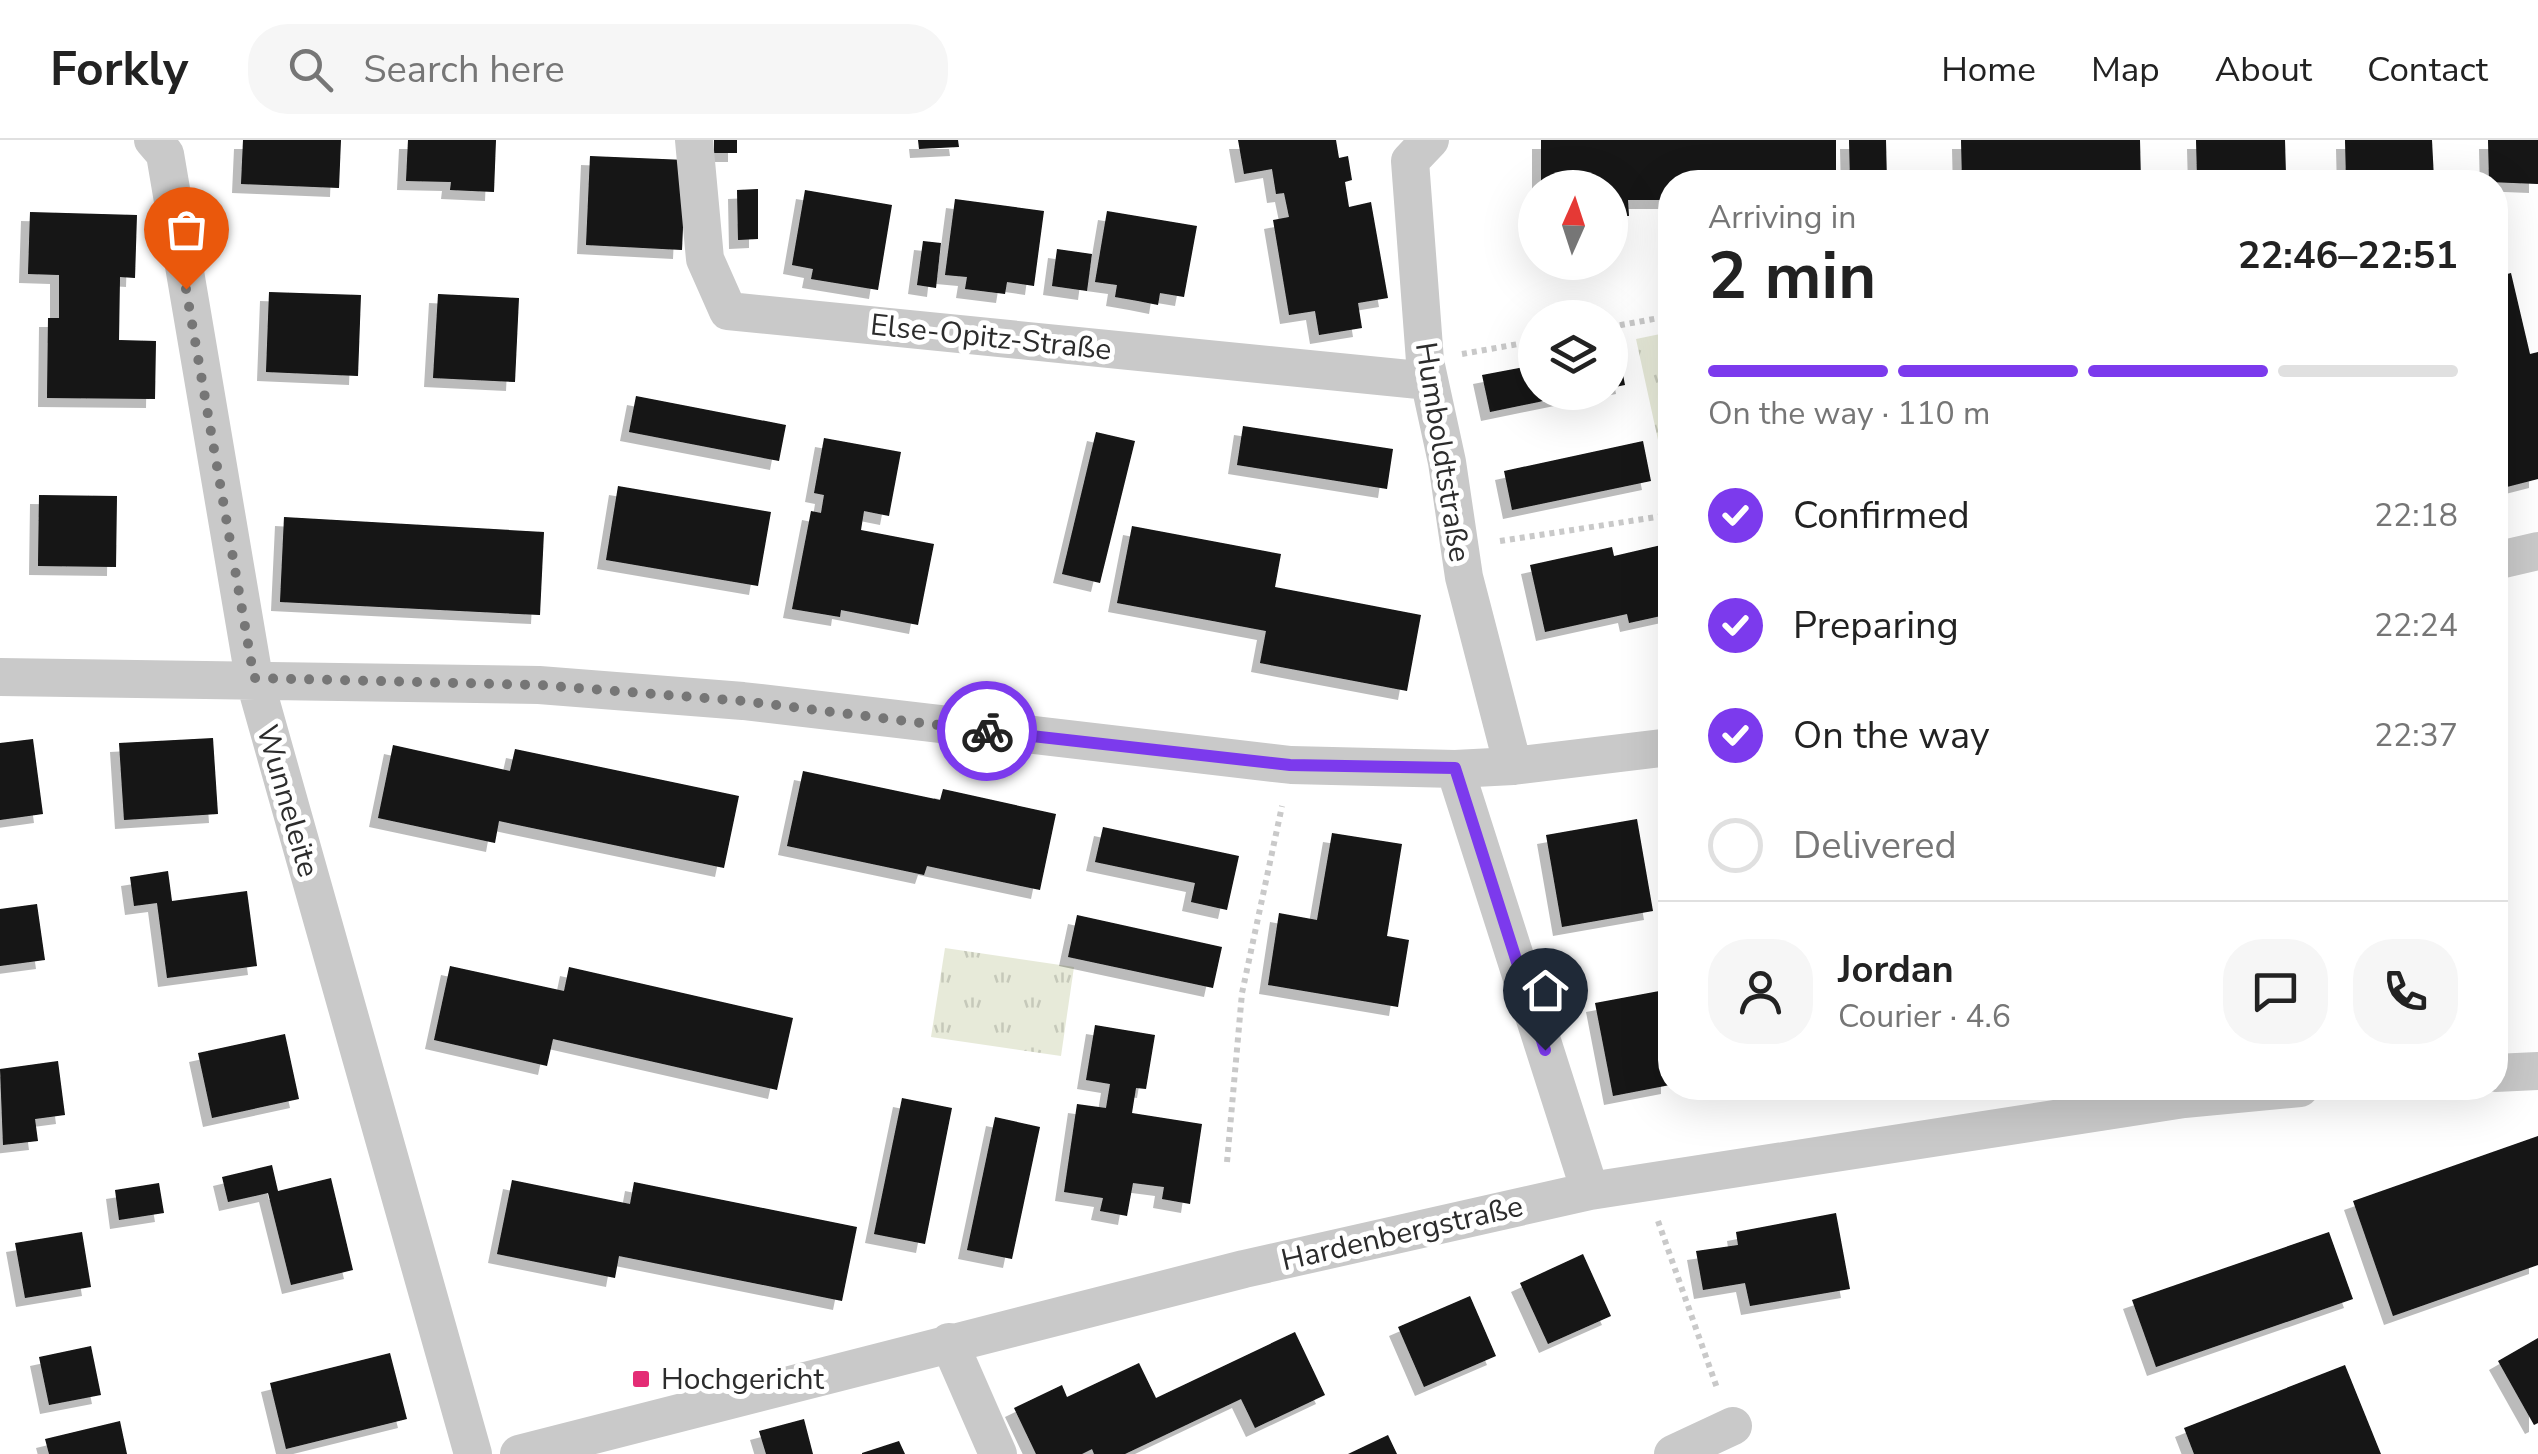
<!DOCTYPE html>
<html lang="en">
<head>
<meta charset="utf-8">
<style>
	:root { --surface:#fff; --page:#f6f6f6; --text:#222; --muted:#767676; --line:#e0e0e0; --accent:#7c3aed }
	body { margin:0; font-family:"Nunito Sans",sans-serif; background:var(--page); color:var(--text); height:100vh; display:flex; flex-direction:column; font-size:38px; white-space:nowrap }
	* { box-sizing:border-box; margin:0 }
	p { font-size:32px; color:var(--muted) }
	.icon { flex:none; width:55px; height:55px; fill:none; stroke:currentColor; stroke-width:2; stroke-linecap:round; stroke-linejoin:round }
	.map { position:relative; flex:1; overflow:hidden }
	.details { position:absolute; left:1658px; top:30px; width:850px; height:930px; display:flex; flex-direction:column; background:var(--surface); border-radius:40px; box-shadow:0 10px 40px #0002 }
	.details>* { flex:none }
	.needle { width:65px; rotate:3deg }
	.tools { position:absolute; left:1518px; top:30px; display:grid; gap:20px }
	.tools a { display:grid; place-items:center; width:110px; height:110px; border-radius:50%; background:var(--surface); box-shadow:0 10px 40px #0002; font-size:50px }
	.pin { position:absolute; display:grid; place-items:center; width:85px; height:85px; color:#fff; margin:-102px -42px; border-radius:50% 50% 50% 0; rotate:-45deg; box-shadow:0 0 10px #0007 }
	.pin .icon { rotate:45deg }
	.courier { position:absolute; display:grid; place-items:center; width:100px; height:100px; margin:-50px; border:8px solid #7c3aed; border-radius:50%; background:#fff; color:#222; box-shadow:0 2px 12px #0007 }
	.headline em { font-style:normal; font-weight:700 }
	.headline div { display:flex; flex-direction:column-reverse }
	.headline { display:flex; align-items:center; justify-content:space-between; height:170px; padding:0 50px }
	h1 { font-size:65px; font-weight:700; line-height:75px }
	.bar { display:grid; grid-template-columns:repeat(4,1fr); gap:15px 10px; align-content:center; height:120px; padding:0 50px }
	.bar i { height:12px; border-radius:8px; background:var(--line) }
	.bar .on { background:var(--accent) }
	.bar p { grid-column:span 4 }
	.line { display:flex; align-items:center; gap:25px; padding:0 50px; border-top:2px solid var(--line) }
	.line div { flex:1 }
	.round { display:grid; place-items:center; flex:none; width:105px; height:105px; border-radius:40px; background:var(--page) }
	ol { padding:0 50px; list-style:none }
	li { display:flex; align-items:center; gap:30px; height:110px }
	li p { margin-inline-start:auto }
	li .icon { padding:10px; border-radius:50%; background:var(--accent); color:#fff; stroke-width:4 }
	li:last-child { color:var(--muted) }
	li i { width:55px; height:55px; border:5px solid var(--line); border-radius:50% }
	header { display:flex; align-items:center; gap:60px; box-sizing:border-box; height:140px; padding:0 50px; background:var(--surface); border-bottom:2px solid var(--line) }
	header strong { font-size:48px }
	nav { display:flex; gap:55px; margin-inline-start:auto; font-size:35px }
	.search { width:700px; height:90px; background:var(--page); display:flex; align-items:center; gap:25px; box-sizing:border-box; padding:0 35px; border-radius:40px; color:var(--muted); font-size:38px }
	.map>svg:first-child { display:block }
	.park { fill:url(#park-tufts) }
	.building { fill:#131313; filter:url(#shadow) }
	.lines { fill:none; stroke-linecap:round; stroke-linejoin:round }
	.path { stroke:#c9c9c9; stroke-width:6; stroke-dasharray:5 5; stroke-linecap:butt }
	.minor { stroke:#c9c9c9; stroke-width:38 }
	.done { stroke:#767676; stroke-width:10; stroke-dasharray:0 18 }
	.route { stroke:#7c3aed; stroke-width:12 }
	.poi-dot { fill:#e42c75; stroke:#fff; stroke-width:4 }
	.labels { text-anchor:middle; stroke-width:10; stroke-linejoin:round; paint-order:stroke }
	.street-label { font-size:30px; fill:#2c2c2c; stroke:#fff }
	.poi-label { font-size:30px; fill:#2c2c2c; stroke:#fff; text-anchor:start }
</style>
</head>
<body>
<header>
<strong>Forkly</strong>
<div class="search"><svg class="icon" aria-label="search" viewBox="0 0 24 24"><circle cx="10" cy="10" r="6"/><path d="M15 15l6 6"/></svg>Search here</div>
<nav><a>Home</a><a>Map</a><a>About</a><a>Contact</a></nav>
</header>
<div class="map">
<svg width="2538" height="1314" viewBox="0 0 2538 1314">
	<defs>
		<pattern id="park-tufts" width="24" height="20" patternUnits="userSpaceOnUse" patternTransform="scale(2.5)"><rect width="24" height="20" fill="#e7ead9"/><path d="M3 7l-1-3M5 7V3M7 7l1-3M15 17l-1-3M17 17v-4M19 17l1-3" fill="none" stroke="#c6c9ba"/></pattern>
		<filter id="shadow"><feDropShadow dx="-9" dy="9" stdDeviation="0" flood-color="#0004"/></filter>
	</defs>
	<rect width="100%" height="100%" fill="#fff"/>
	<path class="park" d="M1670,192V355L1636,199Z
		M945,808L1074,827L1061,916L931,897Z"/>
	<path class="building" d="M243,0H341L339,48L241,44Z
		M408,0H496L494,52L450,50L451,42L406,41Z
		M714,0H737V13H714Z
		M918,0H958L959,7L919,9Z
		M1238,0H1336L1339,18L1348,16L1352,40L1345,42L1349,67L1371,62L1388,158L1358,163L1362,188L1319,195L1315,171L1289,175L1273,80L1289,77L1284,53L1276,54L1272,29L1244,34Z
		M1541,0H1836V42H1670V60H1628L1629,76H1610V48H1541Z
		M1849,0H1886L1887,42H1850Z
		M1961,0H2140L2141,42H1962Z
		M2196,0H2285L2286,35L2197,37Z
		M2345,0H2432L2434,39L2346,41Z
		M2488,0H2538V44L2489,42Z
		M590,16L686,20L682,110L586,105Z
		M758,49V99L738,100L737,50Z
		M805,50L892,65L878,150L811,139L813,129L792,125Z
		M955,59L1044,71L1034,146L1007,142L1005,154L965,149L967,137L945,135Z
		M1107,71L1197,86L1184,157L1160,153L1158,165L1138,161L1115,157L1117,145L1095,142Z
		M30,72L137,75L135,138L120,137L119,200L156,201L155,259L47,258L48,178H59V135L28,134Z
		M923,101L941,103L936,148L917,145Z
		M1057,109L1092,114L1087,151L1052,146Z
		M2511,133L2530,214L2538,212V339L2499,349L2495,333V137Z
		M269,152L361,155L358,236L266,232Z
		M438,154L519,158L515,242L433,238Z
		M1618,208L1625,245L1610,248V209Z
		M1535,225V252L1578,254L1490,272L1482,235Z
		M636,256L786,285L779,321L629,292Z
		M1243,286L1393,309L1387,349L1237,325Z
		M1096,292L1135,301L1100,443L1062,434Z
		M824,298L901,312L889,376L864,371L861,390L934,404L918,485L841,470L840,477L792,469L811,371L821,373L824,355L814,353Z
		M1643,301L1651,341L1512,370L1504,331Z
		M618,346L771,372L758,446L606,420Z
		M39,355L117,356L116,427L38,426Z
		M284,377L544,392L540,475L280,462Z
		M1132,386L1281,414L1275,447L1421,475L1407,551L1260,523L1266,491L1117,463Z
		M1670,403V474L1629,483L1627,474L1545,492L1530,425L1612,407L1614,416Z
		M213,598L218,674L124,680L119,603Z
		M33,599L43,674L0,680V603Z
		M393,605L510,631L515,609L739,656L724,728L499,681L495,703L378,678Z
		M803,631L940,660L943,649L1056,674L1040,750L927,726L924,735L787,706Z
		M1637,679L1653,771L1562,787L1546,695Z
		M1103,687L1239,716L1227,770L1191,762L1195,743L1095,722Z
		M1332,693L1402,704L1387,796L1409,800L1398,867L1268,845L1279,773L1317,780Z
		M168,731L172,761L247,751L257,826L167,838L157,763L134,766L130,737Z
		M37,764L45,820L0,826V769Z
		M1077,775L1222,807L1213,848L1068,817Z
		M450,826L564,851L569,827L793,878L777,950L553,899L547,926L434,900Z
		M1670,849V945L1613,956L1595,863Z
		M1095,885L1155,895L1146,949L1136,948L1132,973L1202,984L1190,1064L1162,1059L1164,1047L1133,1043L1127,1076L1100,1071L1103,1058L1064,1052L1077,964L1106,968L1110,944L1086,940Z
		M285,894L299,959L212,978L198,913Z
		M58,921L65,975L35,979L38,1001L3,1005L0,929Z
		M902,958L952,968L925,1104L874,1094Z
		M995,977L1040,987L1012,1119L967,1110Z
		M2538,996V1125L2393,1176L2353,1061Z
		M272,1025L278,1051L331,1038L353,1130L291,1145L268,1053L228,1062L222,1037Z
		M512,1040L630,1064L634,1042L857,1087L842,1161L619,1116L615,1138L497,1114Z
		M159,1043L164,1073L119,1080L115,1050Z
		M1836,1073L1850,1149L1750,1166L1745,1143L1703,1150L1696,1111L1738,1105L1736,1092Z
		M82,1092L91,1147L25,1158L15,1103Z
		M2329,1092L2353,1159L2156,1227L2132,1160Z
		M1583,1114L1611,1176L1548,1204L1520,1143Z
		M1470,1156L1496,1216L1424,1247L1398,1187Z
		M1295,1192L1325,1255L1255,1288L1241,1259L1125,1314H1094L1092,1309L1082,1314H1036L1014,1268L1062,1245L1067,1257L1139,1223L1156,1258Z
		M2538,1198V1283L2534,1285L2498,1221Z
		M91,1206L101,1255L49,1265L39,1217Z
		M390,1213L407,1279L286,1309L270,1243Z
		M2345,1225L2381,1314H2194L2184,1288Z
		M804,1279L813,1314H766L759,1291Z
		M120,1281L127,1314H49L45,1299Z
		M1388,1295L1397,1314H1348Z
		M899,1301L905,1314H862V1313Z"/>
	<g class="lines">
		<path class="path" d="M1610,187L1670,176
			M1462,214L1535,201
			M1500,401L1670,375
			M1227,1022L1242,853L1282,666
			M1658,1081L1717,1248"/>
		<path class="minor" d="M153,0L165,14L254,538L473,1314
			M694,0L705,119L728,171L1429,241
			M1430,0L1410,21L1425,221L1447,322L1464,437L1513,626
			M2495,421L2538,411
			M0,537L539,545L743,561L1291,625L1455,629L1513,626L1670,607
			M1455,629L1590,1051
			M2495,933L2538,931
			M949,1202L998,1314
			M519,1314L1244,1129L1590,1051L2184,959L2300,948
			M1673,1314L1733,1286"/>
	</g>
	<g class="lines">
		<path class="done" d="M186,149L254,538L539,545L743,561L987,591"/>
		<path class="route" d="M987,591L1290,625L1455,628L1545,910"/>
	</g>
	<rect class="poi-dot" x="631" y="1229" width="20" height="20" rx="5"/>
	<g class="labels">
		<g class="street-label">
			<text transform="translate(991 197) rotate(6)" y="10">Else-Opitz-Straße</text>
			<text transform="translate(1443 312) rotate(81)" y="10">Humboldtstraße</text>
			<text transform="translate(288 661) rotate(74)" y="10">Wunneleite</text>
			<text transform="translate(1402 1093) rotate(-13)" y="10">Hardenbergstraße</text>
		</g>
		<g class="poi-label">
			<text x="661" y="1249">Hochgericht</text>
		</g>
	</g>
</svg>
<div class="tools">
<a><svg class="needle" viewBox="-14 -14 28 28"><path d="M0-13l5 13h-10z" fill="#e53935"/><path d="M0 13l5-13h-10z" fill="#767676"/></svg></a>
<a><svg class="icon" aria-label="layers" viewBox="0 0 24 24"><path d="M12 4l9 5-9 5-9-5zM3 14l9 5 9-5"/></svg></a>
</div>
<div class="pin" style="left:186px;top:149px;background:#ea580c"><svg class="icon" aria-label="bag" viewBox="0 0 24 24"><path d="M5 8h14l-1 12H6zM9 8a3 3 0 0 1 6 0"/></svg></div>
<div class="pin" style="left:1545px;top:910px;background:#1f2937"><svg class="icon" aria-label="home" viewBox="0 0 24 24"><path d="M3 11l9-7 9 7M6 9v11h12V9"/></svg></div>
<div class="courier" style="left:987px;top:591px"><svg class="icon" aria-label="bike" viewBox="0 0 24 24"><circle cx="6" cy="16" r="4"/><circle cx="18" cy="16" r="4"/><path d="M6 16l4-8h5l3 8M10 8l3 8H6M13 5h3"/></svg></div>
<section class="details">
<div class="headline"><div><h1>2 min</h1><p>Arriving in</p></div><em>22:46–22:51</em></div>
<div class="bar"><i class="on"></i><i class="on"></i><i class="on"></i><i></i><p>On the way · 110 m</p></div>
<ol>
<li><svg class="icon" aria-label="check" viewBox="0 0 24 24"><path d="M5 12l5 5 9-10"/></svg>Confirmed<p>22:18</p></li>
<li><svg class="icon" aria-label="check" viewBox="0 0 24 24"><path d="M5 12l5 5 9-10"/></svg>Preparing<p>22:24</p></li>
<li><svg class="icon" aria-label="check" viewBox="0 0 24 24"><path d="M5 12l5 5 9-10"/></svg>On the way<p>22:37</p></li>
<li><i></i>Delivered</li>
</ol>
<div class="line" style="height:180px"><a class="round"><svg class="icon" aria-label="person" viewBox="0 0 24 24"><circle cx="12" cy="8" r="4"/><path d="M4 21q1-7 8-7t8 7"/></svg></a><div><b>Jordan</b><p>Courier · 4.6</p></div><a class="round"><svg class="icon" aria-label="chat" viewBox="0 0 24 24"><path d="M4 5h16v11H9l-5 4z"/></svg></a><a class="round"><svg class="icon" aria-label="phone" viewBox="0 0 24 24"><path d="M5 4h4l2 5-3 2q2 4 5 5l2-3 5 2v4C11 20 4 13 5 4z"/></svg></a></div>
</section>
</div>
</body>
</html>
